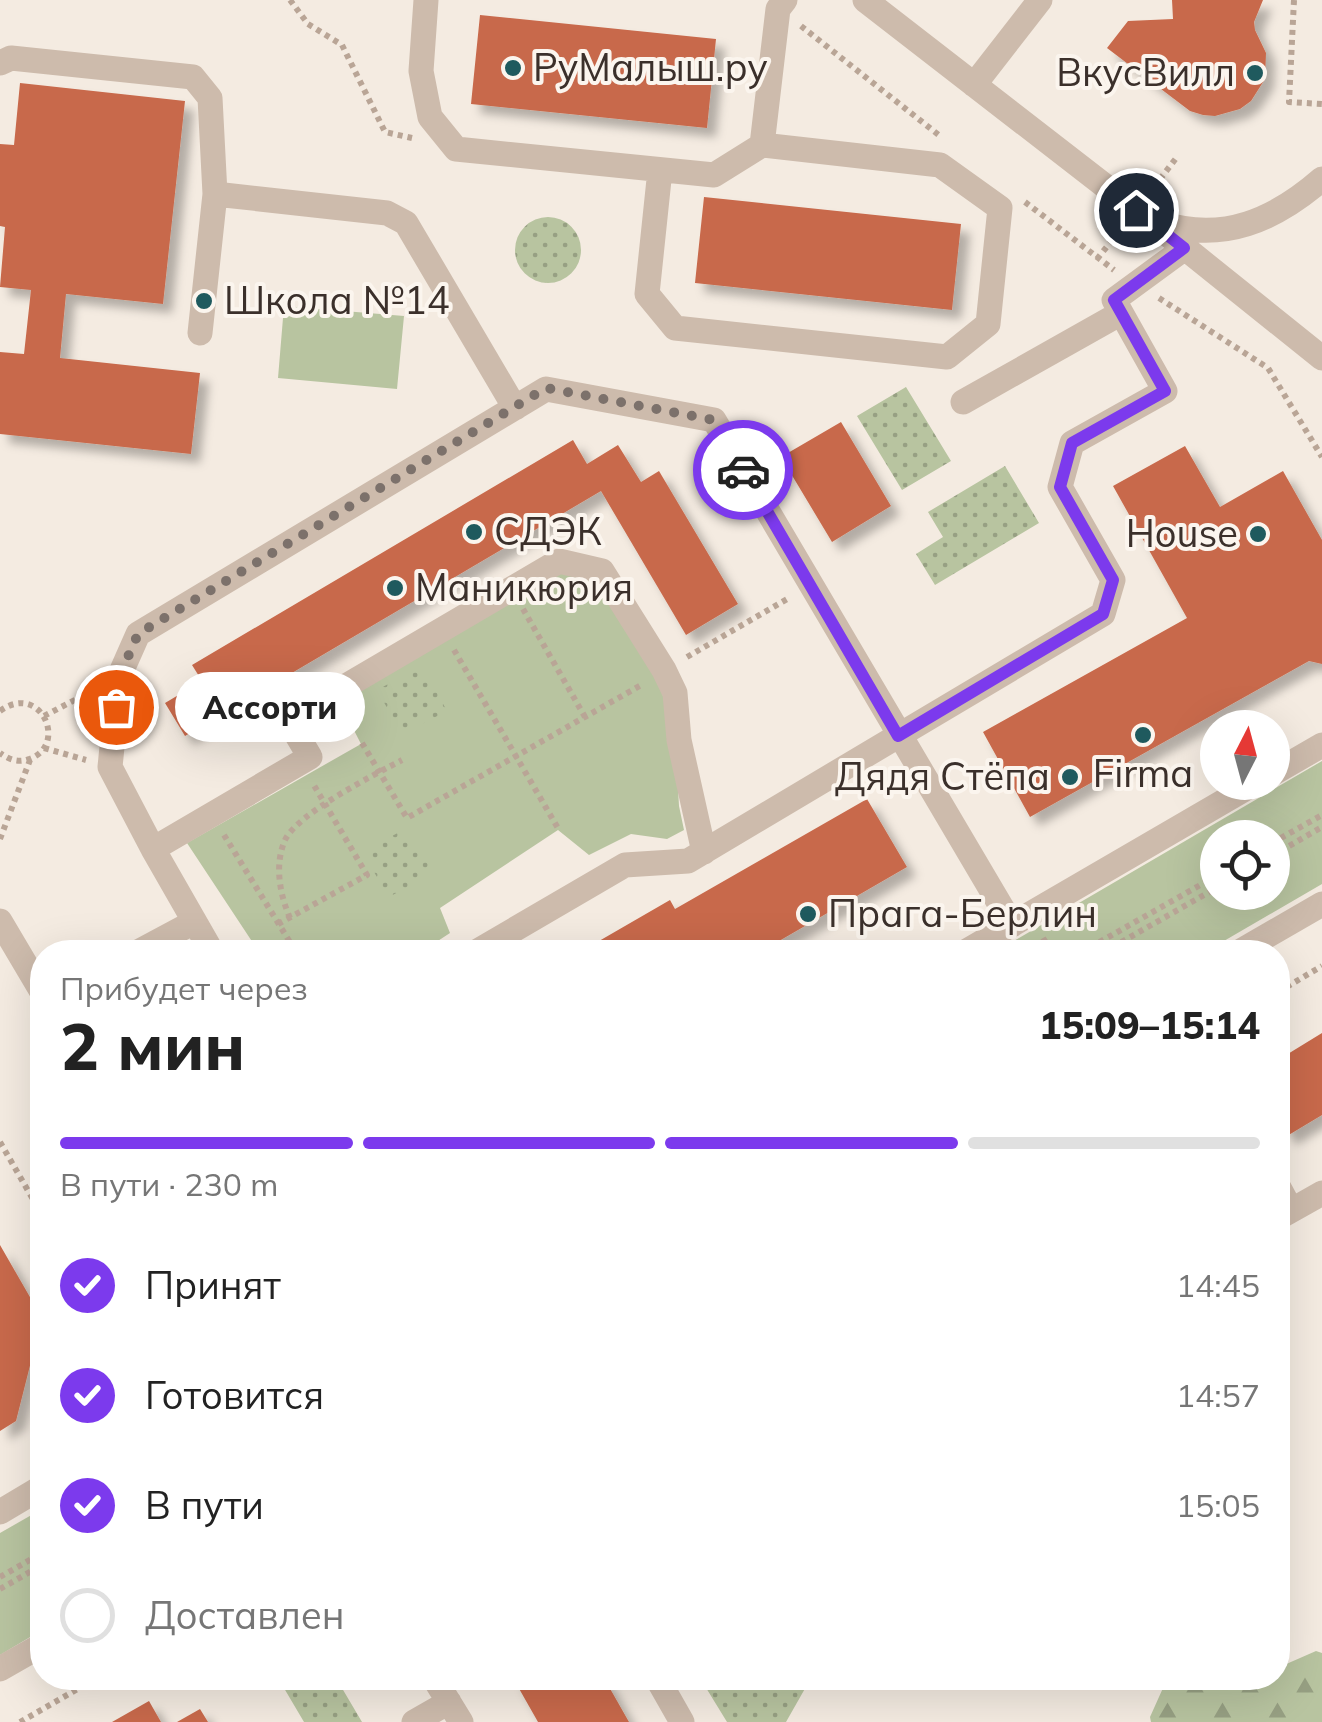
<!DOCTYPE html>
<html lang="ru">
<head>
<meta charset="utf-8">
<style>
	:root { --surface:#fff; --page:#f6f6f6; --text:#222; --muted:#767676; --line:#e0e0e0; --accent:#7c3aed }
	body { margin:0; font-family:Mulish,sans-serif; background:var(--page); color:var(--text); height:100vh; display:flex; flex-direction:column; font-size:38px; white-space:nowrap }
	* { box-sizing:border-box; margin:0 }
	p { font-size:32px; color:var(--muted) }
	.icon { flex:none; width:55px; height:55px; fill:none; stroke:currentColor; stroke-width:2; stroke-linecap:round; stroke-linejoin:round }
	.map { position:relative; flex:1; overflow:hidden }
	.panel { position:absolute; left:30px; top:940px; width:1260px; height:750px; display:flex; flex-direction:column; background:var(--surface); border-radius:40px; box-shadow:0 10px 40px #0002 }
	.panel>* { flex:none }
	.needle { width:65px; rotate:6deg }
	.buttons { position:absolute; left:1200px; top:710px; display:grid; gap:20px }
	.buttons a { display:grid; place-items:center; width:90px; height:90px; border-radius:50%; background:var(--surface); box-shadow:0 10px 40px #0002; font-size:50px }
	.pin { position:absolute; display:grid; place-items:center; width:85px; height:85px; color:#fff; margin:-42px; border:5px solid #fff; border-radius:50%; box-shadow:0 2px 10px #0007 }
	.courier { position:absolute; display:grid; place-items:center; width:100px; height:100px; margin:-50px; border:8px solid #7c3aed; border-radius:50%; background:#fff; color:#222; box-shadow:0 2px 12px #0007 }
	.bubble { position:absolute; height:70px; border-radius:35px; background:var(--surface); box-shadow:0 10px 40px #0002; font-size:32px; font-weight:800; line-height:70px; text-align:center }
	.headline em { font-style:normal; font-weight:800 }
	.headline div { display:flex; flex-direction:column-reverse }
	.headline { display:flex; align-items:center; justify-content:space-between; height:170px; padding:0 30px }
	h1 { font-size:65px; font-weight:800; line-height:75px }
	.bar { display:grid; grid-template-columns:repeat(4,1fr); gap:15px 10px; align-content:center; height:120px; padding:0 30px }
	.bar i { height:12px; border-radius:8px; background:var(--line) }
	.bar .active { background:var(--accent) }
	.bar p { grid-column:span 4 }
	ol { padding:0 30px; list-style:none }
	li { display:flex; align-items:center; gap:30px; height:110px }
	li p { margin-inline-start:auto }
	li .icon { padding:10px; border-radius:50%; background:var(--accent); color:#fff; stroke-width:4 }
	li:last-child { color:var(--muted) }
	li i { width:55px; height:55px; border:5px solid var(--line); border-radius:50% }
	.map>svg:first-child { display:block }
	.green { fill:#b8c4a0; fill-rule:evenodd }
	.forest { fill:url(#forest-firs) }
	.park { fill:url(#park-dots) }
	.building { fill:#c8694b; filter:url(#shadow) }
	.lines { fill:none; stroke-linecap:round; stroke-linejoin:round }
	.path { stroke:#b9a596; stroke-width:6; stroke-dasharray:5 5; stroke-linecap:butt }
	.minor { stroke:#cdbbac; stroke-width:25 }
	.done { stroke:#7c716b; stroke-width:10; stroke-dasharray:0 18 }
	.route { stroke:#7c3aed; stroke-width:12 }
	.poi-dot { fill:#1f5a5e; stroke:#fbf5ee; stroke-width:4 }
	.labels { text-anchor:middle; stroke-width:8; stroke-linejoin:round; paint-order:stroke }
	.poi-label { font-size:38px; fill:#3b302b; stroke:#fbf5ee; text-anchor:start }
</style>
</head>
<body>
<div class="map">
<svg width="1322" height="1722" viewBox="0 0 1322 1722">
	<defs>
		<pattern id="forest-firs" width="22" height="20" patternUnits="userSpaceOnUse" patternTransform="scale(2.5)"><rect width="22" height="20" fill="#b8c4a0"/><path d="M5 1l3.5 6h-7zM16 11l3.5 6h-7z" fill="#97a083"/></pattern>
		<pattern id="park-dots" width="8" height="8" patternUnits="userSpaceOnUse" patternTransform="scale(2.5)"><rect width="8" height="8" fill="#b8c4a0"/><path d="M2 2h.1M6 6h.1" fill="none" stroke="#97a083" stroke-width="1.8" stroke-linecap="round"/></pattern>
		<filter id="shadow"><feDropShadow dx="9" dy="9" stdDeviation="5" flood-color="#0004"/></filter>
	</defs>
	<rect width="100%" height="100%" fill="#f4ebe1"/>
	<path class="green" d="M284,306L404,316L397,389L278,378Z
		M559,570L599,578L659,675L677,770L679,806L684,830L667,839L631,834L589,855L558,830L440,908L450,933L421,952H259L187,843L361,744L338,699Z
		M1322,761V884L1205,952H995ZM1218,838H1272V892H1218Z
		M42,1509V1630L0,1655V1533Z"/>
	<path class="forest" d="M1316,1651L1322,1653V1722H1151L1150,1717L1163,1688L1149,1678H1278V1663L1284,1665Z"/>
	<path class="park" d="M515 250a33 33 0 1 1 66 0a33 33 0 1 1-66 0Z
		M906,387L951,461L902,490L857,416Z
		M1005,466L1039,523L935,585L916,554L943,537L928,512Z
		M422,666L447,711L402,734L377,690Z
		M407,828L433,873L389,897L362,852Z
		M278,1678H336L362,1722H304Z
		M700,1678H811L786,1722H727Z"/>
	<path class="building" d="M1172,0H1263L1254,22L1255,30L1266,53L1265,79L1251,101L1240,109L1215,116L1203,115L1190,111L1107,48L1128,21L1173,19Z
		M480,15L716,39L707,128L471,104Z
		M20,83L185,101L163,304L66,294L60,358L200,373L191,454L0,434V352L24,354L31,290L0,287L5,227L0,226V144L14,145Z
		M704,197L961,224L952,310L695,283Z
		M841,422L891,506L832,542L781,457Z
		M573,440L587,464L618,445L641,482L659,471L738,604L686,635L601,491L185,736L165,703L202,681L192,665Z
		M1185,446L1220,507L1283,471L1322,540V664L1309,661L1030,817L983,732L1187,618L1113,486Z
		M867,799L907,867L760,952H580L670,900L675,909Z
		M1322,1033V1115L1287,1136L1278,1119V1060Z
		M0,1245L42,1318L16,1421L0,1431Z
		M513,1678H604L629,1722H538Z
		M149,1701L161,1722H112Z
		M200,1709L208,1722H177Z"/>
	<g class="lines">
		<path class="path" d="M290,0L308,24L342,45L385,132L412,138
			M1294,0L1289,102L1322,104
			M801,26L940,136
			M1154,187L1177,157
			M1025,202L1114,270
			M1097,259L1121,229
			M1159,298L1268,368L1322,457
			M523,609L585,717
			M454,650L559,830
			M687,657L789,598
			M0,711C41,681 69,746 29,759C18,763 10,760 0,753
			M44,716L92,691
			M362,743L407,818L643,684
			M44,748L86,760
			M224,835L296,952
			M0,839L30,760
			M1272,843L1322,815
			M1272,856L1322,827
			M290,918C280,895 274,865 285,840C298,813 374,775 402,760
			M278,924L367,875L312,782
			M1043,938L1052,952
			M1082,952L1218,875
			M1104,952L1218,887
			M1278,992L1322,966
			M0,1142L42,1215
			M0,1577L42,1553
			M0,1589L42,1565
			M20,1722L97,1678"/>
		<path class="minor" d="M426,0L421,71L430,117L456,149L714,175L762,145
			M865,0L1185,248L1322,358
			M0,63L11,58L193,77L210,98L215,194
			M974,85L1040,0
			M660,170L647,294L675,328L947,357L988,324L1000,208L940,165L762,145L778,9L785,0
			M1161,223C1223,243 1275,220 1322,179
			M200,333L215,194L387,213L406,223L515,408
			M963,402L1121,313
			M1272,774L1322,745
			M153,849L310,757L288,720L559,561L602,571L664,670L675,693L679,740L704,852
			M0,921L42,992
			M138,952L194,922
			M212,952L153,849L110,767L119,677L138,634L546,389L714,420L1012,925
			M476,952L625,865L688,861L1103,614L1113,580L1060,487L1072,443L1165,391L1114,300L1185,248
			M965,952L1257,782
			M1239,952L1322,904
			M1278,1186L1291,1210
			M1278,1218L1322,1193
			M0,1512L42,1487
			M0,1669L42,1645
			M434,1678L461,1722
			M657,1678L682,1722
			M414,1722L449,1702"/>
	</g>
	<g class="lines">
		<path class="done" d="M116,707L119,677L138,634L546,388L714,420L743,470"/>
		<path class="route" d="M743,470L898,736L1103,614L1113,580L1060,487L1072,443L1165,391L1114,300L1184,248L1136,210"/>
	</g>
	<g class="poi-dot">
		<circle cx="513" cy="68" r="10"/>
		<circle cx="1255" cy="73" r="10"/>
		<circle cx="204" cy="301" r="10"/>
		<circle cx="474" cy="532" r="10"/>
		<circle cx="1258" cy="534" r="10"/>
		<circle cx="395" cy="588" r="10"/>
		<circle cx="1143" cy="735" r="10"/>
		<circle cx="1070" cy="777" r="10"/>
		<circle cx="808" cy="914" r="10"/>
	</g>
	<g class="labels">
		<g class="poi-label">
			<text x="533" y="81">РуМалыш.ру</text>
			<text x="1235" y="86" text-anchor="end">ВкусВилл</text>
			<text x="224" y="314">Школа №14</text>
			<text x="494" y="545">СДЭК</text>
			<text x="1238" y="547" text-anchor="end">House</text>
			<text x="415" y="601">Маникюрия</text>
			<text x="1143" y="787" text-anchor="middle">Firma</text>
			<text x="1050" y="790" text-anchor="end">Дядя Стёпа</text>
			<text x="828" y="927">Прага-Берлин</text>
		</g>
	</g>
</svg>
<div class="buttons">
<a><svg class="needle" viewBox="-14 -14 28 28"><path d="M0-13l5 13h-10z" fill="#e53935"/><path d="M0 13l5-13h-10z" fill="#767676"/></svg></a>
<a><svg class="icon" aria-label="locate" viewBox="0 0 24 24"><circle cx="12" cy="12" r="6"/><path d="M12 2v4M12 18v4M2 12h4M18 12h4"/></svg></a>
</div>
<div class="pin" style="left:116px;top:707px;background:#ea580c"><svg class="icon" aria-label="bag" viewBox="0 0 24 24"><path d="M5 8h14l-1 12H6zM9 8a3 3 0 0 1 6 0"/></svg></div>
<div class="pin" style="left:1136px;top:210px;background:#1f2937"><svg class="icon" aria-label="home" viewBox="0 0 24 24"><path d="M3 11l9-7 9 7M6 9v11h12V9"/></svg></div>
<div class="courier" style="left:743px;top:470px"><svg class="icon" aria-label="car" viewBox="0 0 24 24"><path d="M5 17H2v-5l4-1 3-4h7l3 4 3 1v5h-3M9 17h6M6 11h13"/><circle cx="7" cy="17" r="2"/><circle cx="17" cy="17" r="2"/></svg></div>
<div class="bubble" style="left:175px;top:672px;width:190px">Ассорти</div>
<section class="panel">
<div class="headline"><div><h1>2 мин</h1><p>Прибудет через</p></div><em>15:09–15:14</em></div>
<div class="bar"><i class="active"></i><i class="active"></i><i class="active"></i><i></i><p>В пути · 230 m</p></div>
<ol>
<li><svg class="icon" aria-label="check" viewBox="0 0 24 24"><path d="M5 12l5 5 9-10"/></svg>Принят<p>14:45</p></li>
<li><svg class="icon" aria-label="check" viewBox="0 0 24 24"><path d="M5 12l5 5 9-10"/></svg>Готовится<p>14:57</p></li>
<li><svg class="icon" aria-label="check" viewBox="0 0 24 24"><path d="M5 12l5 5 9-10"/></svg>В пути<p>15:05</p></li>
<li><i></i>Доставлен</li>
</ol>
</section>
</div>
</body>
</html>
